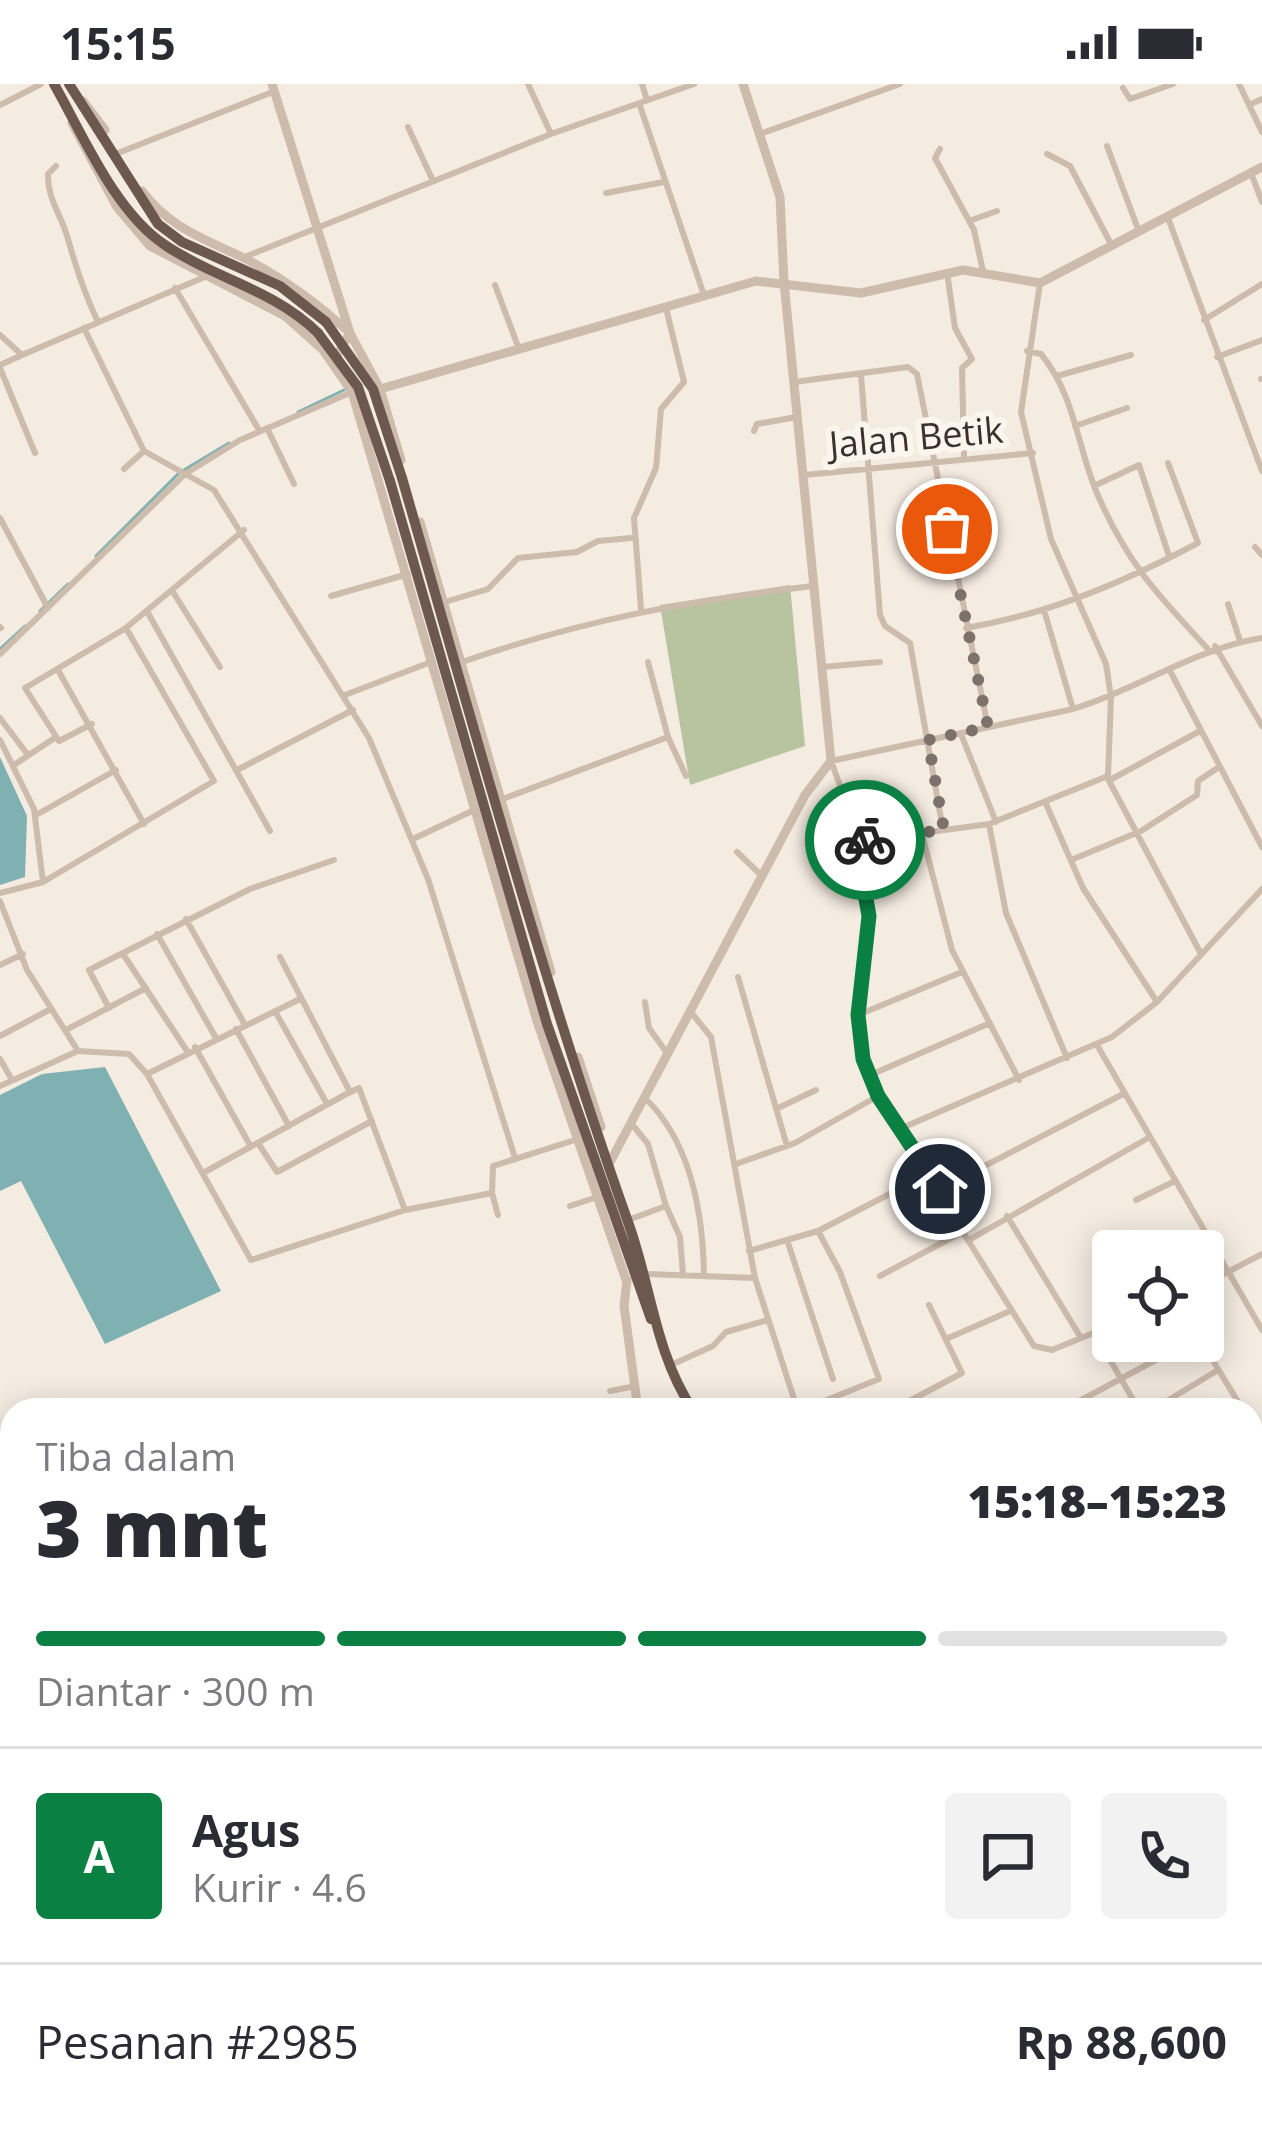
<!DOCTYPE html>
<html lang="id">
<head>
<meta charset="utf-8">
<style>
	:root { --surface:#fff; --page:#f2f2f3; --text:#2b2b33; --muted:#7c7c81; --line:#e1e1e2; --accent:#0b8043 }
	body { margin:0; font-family:"Open Sans",sans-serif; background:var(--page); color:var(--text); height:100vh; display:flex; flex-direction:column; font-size:45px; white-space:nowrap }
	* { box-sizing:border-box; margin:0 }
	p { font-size:39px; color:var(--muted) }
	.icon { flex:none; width:66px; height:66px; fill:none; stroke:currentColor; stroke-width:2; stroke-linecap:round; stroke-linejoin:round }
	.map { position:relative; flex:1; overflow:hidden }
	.panel { position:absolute; left:0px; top:1314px; width:1263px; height:747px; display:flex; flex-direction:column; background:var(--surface); border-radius:36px 36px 0 0; box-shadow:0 6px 30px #0003 }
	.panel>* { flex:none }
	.controls { position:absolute; left:1092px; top:1146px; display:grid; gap:24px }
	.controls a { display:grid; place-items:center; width:132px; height:132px; border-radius:12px; background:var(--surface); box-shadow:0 6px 30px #0003; font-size:60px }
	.pin { position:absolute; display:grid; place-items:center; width:102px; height:102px; color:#fff; margin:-51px; border:6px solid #fff; border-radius:50%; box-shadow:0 3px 12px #0007 }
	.courier { position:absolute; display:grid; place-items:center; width:120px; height:120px; margin:-60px; border:9px solid #0b8043; border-radius:50%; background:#fff; color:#222; box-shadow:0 3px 15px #0007 }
	.summary em { font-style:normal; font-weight:800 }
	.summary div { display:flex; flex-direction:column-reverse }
	.summary { display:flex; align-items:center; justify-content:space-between; height:204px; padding:0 36px }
	h1 { font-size:78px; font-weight:800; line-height:90px }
	.bar { display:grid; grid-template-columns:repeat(4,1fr); gap:18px 12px; align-content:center; height:144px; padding:0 36px }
	.bar i { height:15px; border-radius:9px; background:var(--line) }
	.bar .active { background:var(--accent) }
	.bar p { grid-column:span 4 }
	.line { display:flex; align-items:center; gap:30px; padding:0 36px; border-top:3px solid var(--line) }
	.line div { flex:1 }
	.round { display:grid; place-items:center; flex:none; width:126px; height:126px; border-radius:12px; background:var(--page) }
	.status { display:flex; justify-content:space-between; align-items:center; height:84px; padding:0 60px; background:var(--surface); direction:ltr }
	.status svg { height:33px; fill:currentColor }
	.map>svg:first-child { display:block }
	.green { fill:#b8c4a0 }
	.water { fill:#7fb0b2 }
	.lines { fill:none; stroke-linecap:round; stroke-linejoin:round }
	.stream { stroke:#7fb0b2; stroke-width:3 }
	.minor { stroke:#cdbbac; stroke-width:6 }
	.tertiary { stroke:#cdbbac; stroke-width:9 }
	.trunk { stroke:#6c584f; stroke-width:10 }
	.trunk-bridge { stroke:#6c584f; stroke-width:10 }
	.done { stroke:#7c716b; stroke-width:12; stroke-dasharray:0 21.6 }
	.route { stroke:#0b8043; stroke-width:15 }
	.labels { text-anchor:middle; stroke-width:12; stroke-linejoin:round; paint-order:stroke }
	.street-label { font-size:36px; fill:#3b302b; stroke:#fbf5ee }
</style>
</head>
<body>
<div class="status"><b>15:15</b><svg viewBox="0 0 49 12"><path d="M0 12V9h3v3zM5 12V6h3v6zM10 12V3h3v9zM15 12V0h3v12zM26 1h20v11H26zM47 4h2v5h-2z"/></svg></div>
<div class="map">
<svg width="1262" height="2060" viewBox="0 0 1262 2060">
	<rect width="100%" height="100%" fill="#f4ebe1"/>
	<path class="green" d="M790,501L805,662L690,701L660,521Z"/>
	<path class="water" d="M0,673L27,732L25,793L0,801Z
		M105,983L221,1207L105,1260L21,1097L0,1107V1011L42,990Z
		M0,1624L12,1635V2049H229L233,2060H0Z
		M534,2049H656L657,2060H536Z"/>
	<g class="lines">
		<path class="stream" d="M298,328L344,306
			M96,472L179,389L229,359
			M40,527L68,500
			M0,565L25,542"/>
		<path class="minor" d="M528,0L551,50
			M642,0L647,16
			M1239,0L1262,48
			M1123,4L1130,15L1173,0
			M639,19L704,211
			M0,21L41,0
			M1249,21L1262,15
			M408,43L433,97
			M760,50L900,0
			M1107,62L1138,145
			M940,65L935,74L974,146L983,187
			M118,69L275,7
			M1047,70L1070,82L1111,160
			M56,82L48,90C47,115 62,132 68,155C76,184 84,209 98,238
			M1251,89L1262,118
			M606,109L664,98
			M1168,134L1262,387
			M969,137L997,127
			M247,172L551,50L694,0
			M947,188L955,244L972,275L962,284L964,372
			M495,201L519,265
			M175,204L259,346
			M1204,236L1262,200
			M84,244L144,367L214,406L369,654L428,795L515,1074
			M0,251L22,271L207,192
			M1027,267L1041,270C1074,310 1077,360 1096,407C1127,479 1155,508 1207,564
			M1217,273L1262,256
			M0,281L22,271
			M0,284L35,369
			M861,291L880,531L885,542L910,559L943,746
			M1057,292L1131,271
			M1261,295H1262
			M794,298L908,283L917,290L988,643
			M1075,342L1127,324
			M267,344L294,400
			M754,347L757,340L797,333
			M124,385L144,367
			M804,391L1033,369
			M1094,402L1139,381L1169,472
			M0,434L48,524
			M1255,463L1262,471
			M173,508L220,583
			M331,512L408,490
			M445,518L488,505L518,474L577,468L598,457L631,454
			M1228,520L1240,557
			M641,525L634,434L656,384L661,325L684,298L666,224
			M1044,526L1073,625
			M148,529L270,747
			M0,543L1,544
			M127,543L244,446
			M966,544C1049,530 1124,498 1198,459L1168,379
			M1215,562L1262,642
			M0,570L185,390L240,356L352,308
			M462,578C584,536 685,517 813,502
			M822,583L880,578
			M1169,585L1262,763
			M58,586L144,740
			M345,611L431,578
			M0,634L28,671
			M961,650L996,738
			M668,653L686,692
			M0,656L34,725L43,798
			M14,681L56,653
			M239,685L353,626
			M1107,693L1200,868
			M1110,696L1200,647
			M500,716L668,653L648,578
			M1046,720L1083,804L1157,918
			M36,731L116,686
			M989,740L1006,829L1067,974
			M922,750L952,866L1019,996
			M413,755L474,726
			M856,758L989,740L1108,692L1111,613L1106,580L1051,455L1021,328L1040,199
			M737,768L762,792
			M1071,776L1141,747L1197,711L1198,697L1219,683
			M0,809L43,798L214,697L126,544L25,604L59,657L92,640
			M0,817L27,886L78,967
			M186,835L245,941
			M157,850L216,954
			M123,870L187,967
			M0,881L23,870
			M738,893L787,1062
			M645,918L649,944L667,969
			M109,924L89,886L250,805L334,776
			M275,927L327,1020
			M690,927L711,953L755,1194L796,1321
			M858,931L962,888
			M236,945L289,1042
			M66,946L146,904
			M0,952L49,926
			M1097,961L1262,1246
			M195,963L251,1063
			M0,975L12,996
			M147,990L300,915
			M868,992L990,939
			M0,1002L78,967L129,970L147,990L251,1176L405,1126L492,1109L493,1082L578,1055
			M351,1008L359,1004L405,1126
			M647,1016C692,1061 703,1131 704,1191
			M776,1025L816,1006
			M902,1044L1112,953L1157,918L1262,805
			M258,1059L277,1088L372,1037
			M736,1080L795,1059L878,1012
			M203,1089L350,1008L280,873
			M940,1105L1125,1009
			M492,1109L498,1131
			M1136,1116L1175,1097
			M570,1122L600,1112
			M666,1122L680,1153L683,1190
			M1007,1132L1081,1254
			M628,1136L666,1122L648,1060L631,1039
			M787,1156L833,1295
			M969,1156L1150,1053
			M749,1167L818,1147L930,1089
			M647,1190L755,1194
			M880,1192L964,1147
			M1203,1201L1262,1170
			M1113,1241L1052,1266L1034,1262L878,1012C845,941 871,900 869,830C867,780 849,724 831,677L1073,625C1139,605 1193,565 1262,554
			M1094,1248L1139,1326
			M946,1255L1008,1228
			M1201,1257L1243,1326
			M671,1281L713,1262L726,1248L768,1236
			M610,1307L636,1302
			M1072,1321L1191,1257
			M812,1322L879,1295L840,1188L818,1147
			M898,1323L962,1289L929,1221
			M1152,1326L1218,1286
			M1251,1338L1262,1354
			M1251,1364L1262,1358
			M698,2049L704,2060"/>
		<path class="tertiary" d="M272,0L350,249L380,305L401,376
			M83,17L105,46
			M72,39L117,123L150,162L285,232L323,266L352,308L537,937L626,1196
			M142,107C169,143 202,154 242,173C282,193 317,219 350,249L333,278
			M380,305L756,197L861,209L963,186L1040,199L1262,83
			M420,438L551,888
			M578,973L601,1043
			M608,1082L805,711L831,677L784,198L780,113L743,0
			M627,1196L624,1222L638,1326
			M874,2049L878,2060"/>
		<path class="trunk" d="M54,0C83,51 115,128 165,161C215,195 273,205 318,249
			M69,0L158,140L182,158L280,202L326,238
			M402,394C474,643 541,893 628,1138C651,1201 655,1270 693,1326
			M390,397L547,940L651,1235
			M1251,1443L1262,1441"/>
		<path class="trunk-bridge" d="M326,238L373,305L402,394
			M318,249L358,303L390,397"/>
	</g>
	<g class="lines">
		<path class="done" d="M865,756L944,746L928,656L988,643L947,445"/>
		<path class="route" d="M865,756L856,758L869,832L858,931L863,975L878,1012L940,1105"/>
	</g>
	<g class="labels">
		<g class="street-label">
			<text transform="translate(916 353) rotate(-5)" y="13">Jalan Betik</text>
		</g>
	</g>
</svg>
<div class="controls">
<a><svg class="icon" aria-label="locate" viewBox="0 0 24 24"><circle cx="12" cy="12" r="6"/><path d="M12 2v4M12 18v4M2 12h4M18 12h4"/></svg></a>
</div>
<div class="pin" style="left:947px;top:445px;background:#ea580c"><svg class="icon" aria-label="bag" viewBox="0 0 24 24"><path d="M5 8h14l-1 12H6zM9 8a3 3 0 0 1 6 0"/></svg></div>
<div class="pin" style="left:940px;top:1105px;background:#1f2937"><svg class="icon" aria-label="home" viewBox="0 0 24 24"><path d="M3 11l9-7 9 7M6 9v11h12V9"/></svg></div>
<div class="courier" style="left:865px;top:756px"><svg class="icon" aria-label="bike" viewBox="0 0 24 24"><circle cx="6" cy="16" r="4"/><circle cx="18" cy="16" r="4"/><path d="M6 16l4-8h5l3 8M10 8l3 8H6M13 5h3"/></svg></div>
<section class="panel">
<div class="summary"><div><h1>3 mnt</h1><p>Tiba dalam</p></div><em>15:18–15:23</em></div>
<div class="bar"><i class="active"></i><i class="active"></i><i class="active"></i><i></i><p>Diantar · 300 m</p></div>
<div class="line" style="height:216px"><b class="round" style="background:var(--accent);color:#fff">A</b><div><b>Agus</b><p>Kurir · 4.6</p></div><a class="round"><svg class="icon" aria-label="chat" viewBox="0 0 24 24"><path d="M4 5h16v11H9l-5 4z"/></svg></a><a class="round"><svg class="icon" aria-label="phone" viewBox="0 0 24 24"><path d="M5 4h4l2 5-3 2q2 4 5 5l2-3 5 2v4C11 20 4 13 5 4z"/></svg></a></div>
<div class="line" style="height:156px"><div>Pesanan #2985</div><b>Rp 88,600</b></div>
</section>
</div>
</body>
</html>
